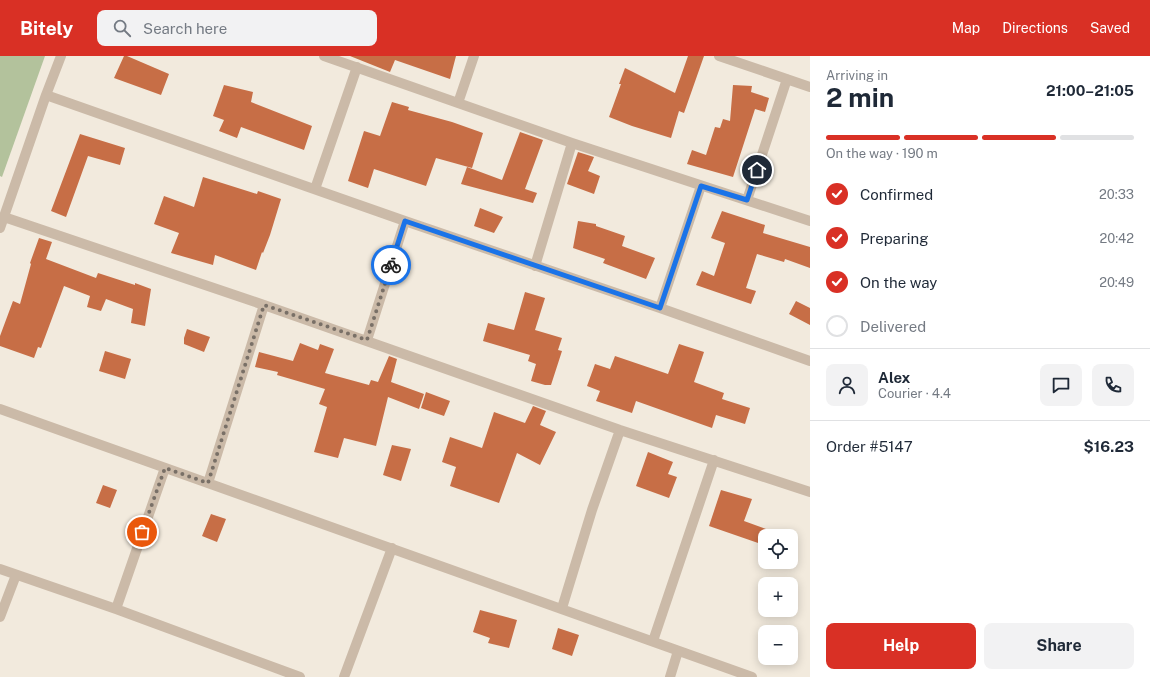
<!DOCTYPE html>
<html lang="en">
<head>
<meta charset="utf-8">
<style>
	:root { --surface:#fff; --page:#f2f2f3; --text:#1f2937; --muted:#747a83; --line:#e0e1e3; --accent:#d93025 }
	body { margin:0; font-family:"Public Sans",sans-serif; background:var(--page); color:var(--text); height:100vh; display:flex; flex-direction:column; font-size:15px; white-space:nowrap }
	* { box-sizing:border-box; margin:0 }
	p { font-size:13px; color:var(--muted) }
	.icon { flex:none; width:22px; height:22px; fill:none; stroke:currentColor; stroke-width:2; stroke-linecap:round; stroke-linejoin:round }
	.map { position:relative; flex:1; overflow:hidden }
	.sheet { display:flex; flex-direction:column; background:var(--surface); width:340px }
	.sheet>* { flex:none }
	.tools { position:absolute; left:758px; top:473px; display:grid; gap:8px }
	.tools a { display:grid; place-items:center; width:40px; height:40px; border-radius:8px; background:var(--surface); box-shadow:0 2px 10px #0003; font-size:20px }
	.pin { position:absolute; display:grid; place-items:center; width:34px; height:34px; color:#fff; margin:-17px; border:2px solid #fff; border-radius:50%; box-shadow:0 1px 4px #0007 }
	.courier { position:absolute; display:grid; place-items:center; width:40px; height:40px; margin:-20px; border:3px solid #1a73e8; border-radius:50%; background:#fff; color:#222; box-shadow:0 1px 5px #0007 }
	.overview em { font-style:normal; font-weight:700 }
	.overview div { display:flex; flex-direction:column-reverse }
	.overview { display:flex; align-items:center; justify-content:space-between; height:68px; padding:0 16px }
	h1 { font-size:26px; font-weight:700; line-height:30px }
	.bar { display:grid; grid-template-columns:repeat(4,1fr); gap:6px 4px; align-content:center; height:48px; padding:0 16px }
	.bar i { height:5px; border-radius:3px; background:var(--line) }
	.bar .on { background:var(--accent) }
	.bar p { grid-column:span 4 }
	.line { display:flex; align-items:center; gap:10px; padding:0 16px; border-top:1px solid var(--line) }
	.line div { flex:1 }
	.round { display:grid; place-items:center; flex:none; width:42px; height:42px; border-radius:8px; background:var(--page) }
	ol { padding:0 16px; list-style:none }
	li { display:flex; align-items:center; gap:12px; height:44px }
	li p { margin-inline-start:auto }
	li .icon { padding:4px; border-radius:50%; background:var(--accent); color:#fff; stroke-width:4 }
	li:last-child { color:var(--muted) }
	li i { width:22px; height:22px; border:2px solid var(--line); border-radius:50% }
	.button { display:flex; gap:8px; margin-top:auto; padding:8px 16px }
	.button a { flex:1; height:46px; border-radius:8px; background:var(--accent); color:#fff; font-size:16px; font-weight:700; line-height:46px; text-align:center }
	.button a+a { background:var(--page); color:var(--text) }
	header { display:flex; align-items:center; gap:24px; box-sizing:border-box; height:56px; padding:0 20px; background:var(--accent); color:#fff }
	header strong { font-size:19px }
	nav { display:flex; gap:22px; margin-inline-start:auto; font-size:14px }
	.search { width:280px; height:36px; background:var(--page); display:flex; align-items:center; gap:10px; box-sizing:border-box; padding:0 14px; border-radius:8px; color:var(--muted); font-size:15px }
	main { display:flex; flex:1; min-height:0 }
	.map>svg:first-child { display:block }
	.green { fill:#b3c29c }
	.building { fill:#c76e46 }
	.lines { fill:none; stroke-linecap:round; stroke-linejoin:round }
	.minor { stroke:#cbbaa8; stroke-width:10 }
	.done { stroke:#797067; stroke-width:4; stroke-dasharray:0 7.2 }
	.route { stroke:#1a73e8; stroke-width:5 }
</style>
</head>
<body>
<header>
<strong>Bitely</strong>
<div class="search"><svg class="icon" aria-label="search" viewBox="0 0 24 24"><circle cx="10" cy="10" r="6"/><path d="M15 15l6 6"/></svg>Search here</div>
<nav><a>Map</a><a>Directions</a><a>Saved</a></nav>
</header>
<main>
<div class="map">
<svg width="810" height="621" viewBox="0 0 810 621">
	<rect width="100%" height="100%" fill="#f2eadd"/>
	<path class="green" d="M0,0H45L2,121L0,120Z"/>
	<path class="building" d="M124,0H127L169,18L161,39L114,22Z
		M350,0H456L450,23L395,4L390,16Z
		M688,0H704L684,57L679,55L671,82L632,70L609,61L621,28H619L625,12L675,37Z
		M224,29L253,36L251,46L312,70L304,94L241,71L237,82L219,75L224,64L213,60Z
		M733,29L752,30L751,36L769,42L765,56L755,53L733,121L687,108L692,94L706,99L715,71L720,72L723,63L730,65Z
		M392,46L409,51L408,54L452,66L483,77L472,112L436,102L426,130L374,113L368,132L348,125L364,75L380,80Z
		M520,76L543,84L525,133L537,137L533,147L461,128L467,111L502,124Z
		M80,78L125,92L120,109L88,100L66,161L51,155Z
		M578,96L594,101L588,115L600,120L594,138L567,128Z
		M203,121L257,138L258,135L281,143L270,179L263,197L262,196L256,214L215,199L213,209L171,197L179,177L154,168L164,140L194,151Z
		M480,152L503,161L494,177L474,170Z
		M722,155L765,169L763,177L810,191V212L785,203L784,206L757,198L746,232L756,235L751,248L696,229L702,215L714,220L725,187L711,182Z
		M578,165L596,168V170L625,180L622,190L655,202L646,223L603,207L605,203L573,192Z
		M39,182L52,186L46,203L96,222L98,217L135,229V227L151,233L145,270L131,267L133,253L106,243L101,255L87,251L90,240L64,230L41,292L38,291L34,302L0,290V280L13,245L20,248L31,208L30,207Z
		M525,236L545,242L535,274L562,282L558,294L562,295L551,329H545L531,325L536,308L528,305L530,299L483,285L488,267L514,274Z
		M796,245L810,252V269L789,258Z
		M187,273L210,281L204,296L184,288V282Z
		M300,287L318,294L320,288L334,293L325,317L369,329L371,324L378,326L389,300L397,303L391,326L424,338L419,353L388,341L376,390L344,382L338,402L314,396L327,351L319,348L325,333L277,319L278,316L255,311L259,296L293,305Z
		M679,288L704,296L694,326L724,337L722,343L750,352L745,368L716,359L712,372L636,345L632,357L596,345L600,335L587,330L595,308L610,313L615,300L668,318Z
		M105,295L131,303L125,323L99,315Z
		M426,336L450,345L444,360L421,352Z
		M533,350L546,355L540,369L556,376L540,409L517,397L499,447L450,430L456,411L442,406L450,381L482,392L494,356L525,367Z
		M392,389L411,393L401,425L383,419Z
		M648,396L673,406L668,418L677,421L669,442L636,430Z
		M103,429L117,434L110,452L96,447Z
		M721,434L752,443L744,465L766,473L761,488L709,470Z
		M211,458L226,463L217,486L202,480Z
		M480,554L517,564L509,592L488,587L490,582L473,576Z
		M558,572L579,579L572,600L552,593Z"/>
	<g class="lines">
		<path class="minor" d="M324,0L572,87L810,165
			M719,0L810,31
			M46,39L405,165L660,252L810,305
			M458,47L474,0
			M315,133L357,11
			M747,144L787,23
			M4,161L264,249L620,374L810,436
			M0,172L46,39L61,0
			M535,210L572,87
			M660,252L701,130
			M367,284L405,165
			M0,353L752,621
			M208,427L264,249
			M0,513L116,553L300,621
			M562,552L592,454L620,374
			M116,553L165,412
			M0,561L16,519
			M653,585L714,404
			M344,621L392,492
			M670,621L678,595"/>
	</g>
	<g class="lines">
		<path class="done" d="M142,476L165,412L208,427L264,249L367,284L391,209"/>
		<path class="route" d="M391,209L405,165L660,252L701,130L747,144L757,114"/>
	</g>
</svg>
<div class="tools">
<a><svg class="icon" aria-label="locate" viewBox="0 0 24 24"><circle cx="12" cy="12" r="6"/><path d="M12 2v4M12 18v4M2 12h4M18 12h4"/></svg></a>
<a>+</a>
<a>−</a>
</div>
<div class="pin" style="left:142px;top:476px;background:#ea580c"><svg class="icon" aria-label="bag" viewBox="0 0 24 24"><path d="M5 8h14l-1 12H6zM9 8a3 3 0 0 1 6 0"/></svg></div>
<div class="pin" style="left:757px;top:114px;background:#1f2937"><svg class="icon" aria-label="home" viewBox="0 0 24 24"><path d="M3 11l9-7 9 7M6 9v11h12V9"/></svg></div>
<div class="courier" style="left:391px;top:209px"><svg class="icon" aria-label="bike" viewBox="0 0 24 24"><circle cx="6" cy="16" r="4"/><circle cx="18" cy="16" r="4"/><path d="M6 16l4-8h5l3 8M10 8l3 8H6M13 5h3"/></svg></div>
</div>
<section class="sheet">
<div class="overview"><div><h1>2 min</h1><p>Arriving in</p></div><em>21:00–21:05</em></div>
<div class="bar"><i class="on"></i><i class="on"></i><i class="on"></i><i></i><p>On the way · 190 m</p></div>
<ol>
<li><svg class="icon" aria-label="check" viewBox="0 0 24 24"><path d="M5 12l5 5 9-10"/></svg>Confirmed<p>20:33</p></li>
<li><svg class="icon" aria-label="check" viewBox="0 0 24 24"><path d="M5 12l5 5 9-10"/></svg>Preparing<p>20:42</p></li>
<li><svg class="icon" aria-label="check" viewBox="0 0 24 24"><path d="M5 12l5 5 9-10"/></svg>On the way<p>20:49</p></li>
<li><i></i>Delivered</li>
</ol>
<div class="line" style="height:72px"><a class="round"><svg class="icon" aria-label="person" viewBox="0 0 24 24"><circle cx="12" cy="8" r="4"/><path d="M4 21q1-7 8-7t8 7"/></svg></a><div><b>Alex</b><p>Courier · 4.4</p></div><a class="round"><svg class="icon" aria-label="chat" viewBox="0 0 24 24"><path d="M4 5h16v11H9l-5 4z"/></svg></a><a class="round"><svg class="icon" aria-label="phone" viewBox="0 0 24 24"><path d="M5 4h4l2 5-3 2q2 4 5 5l2-3 5 2v4C11 20 4 13 5 4z"/></svg></a></div>
<div class="line" style="height:52px"><div>Order #5147</div><b>$16.23</b></div>
<div class="button"><a>Help</a><a>Share</a></div>
</section>
</main>
</body>
</html>
